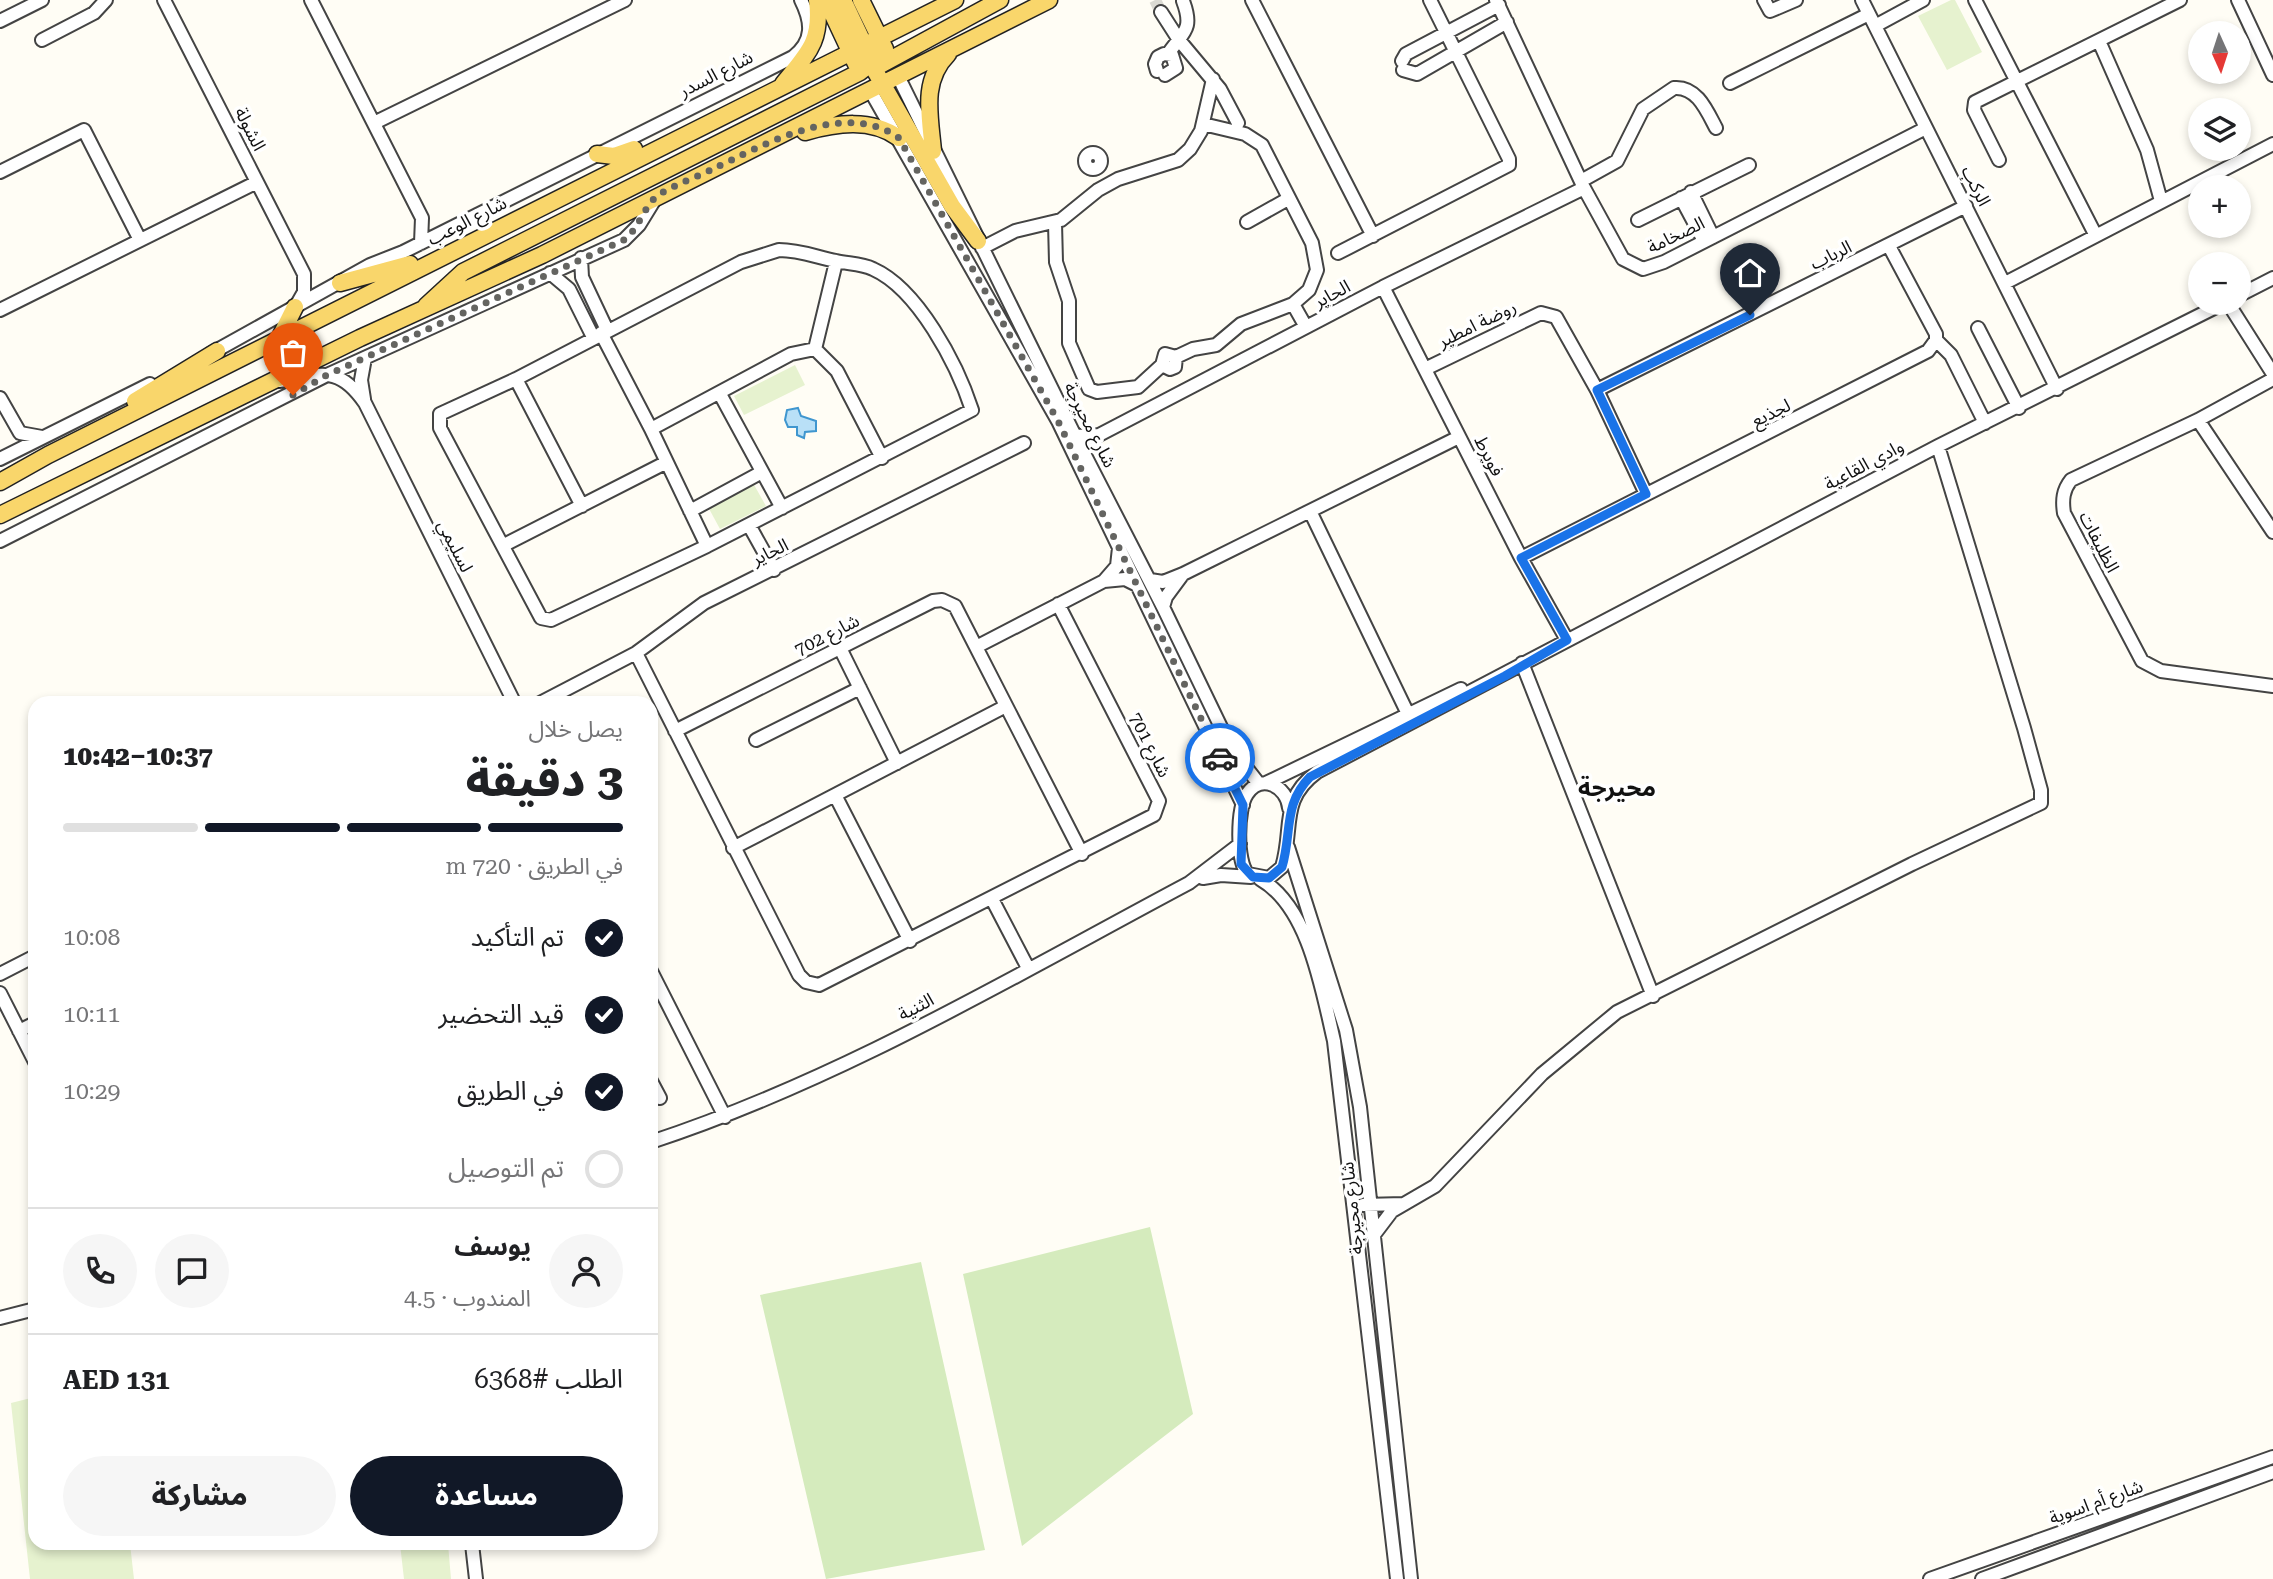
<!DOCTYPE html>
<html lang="ar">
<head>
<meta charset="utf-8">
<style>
	:root { --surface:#fff; --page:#f6f6f6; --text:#202124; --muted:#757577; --line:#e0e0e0; --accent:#111827 }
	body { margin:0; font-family:"Roboto Serif","Noto Sans Arabic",serif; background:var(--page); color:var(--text); direction:rtl; height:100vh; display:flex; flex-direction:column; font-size:26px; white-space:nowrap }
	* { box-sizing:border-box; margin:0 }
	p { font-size:23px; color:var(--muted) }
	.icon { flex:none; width:38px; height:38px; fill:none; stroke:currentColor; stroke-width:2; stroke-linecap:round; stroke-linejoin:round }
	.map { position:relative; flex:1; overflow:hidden; direction:ltr }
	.panel { position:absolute; left:28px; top:696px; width:630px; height:854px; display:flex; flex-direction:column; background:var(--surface); border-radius:21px; box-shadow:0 4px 10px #0003; direction:rtl }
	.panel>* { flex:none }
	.needle { width:46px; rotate:177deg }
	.buttons { position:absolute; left:2188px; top:21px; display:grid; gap:14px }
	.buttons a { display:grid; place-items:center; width:63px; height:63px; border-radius:50%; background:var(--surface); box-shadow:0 4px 10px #0003; font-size:35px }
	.pin { position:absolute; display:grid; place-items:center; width:60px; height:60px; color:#fff; margin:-72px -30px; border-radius:50% 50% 50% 0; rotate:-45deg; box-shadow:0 0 7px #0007 }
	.pin .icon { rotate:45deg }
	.courier { position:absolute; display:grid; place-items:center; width:70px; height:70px; margin:-35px; border:5px solid #1a73e8; border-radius:50%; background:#fff; color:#222; box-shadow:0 2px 9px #0007 }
	.summary em { font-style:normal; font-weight:800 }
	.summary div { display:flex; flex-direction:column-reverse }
	.summary { display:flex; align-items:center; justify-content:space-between; height:119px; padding:0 35px }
	h1 { font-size:46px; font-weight:800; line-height:52px }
	.bar { display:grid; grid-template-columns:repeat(4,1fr); gap:10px 7px; align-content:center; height:84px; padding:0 35px }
	.bar i { height:9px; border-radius:5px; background:var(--line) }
	.bar .selected { background:var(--accent) }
	.bar p { grid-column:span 4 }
	.line { display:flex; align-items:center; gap:18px; padding:0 35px; border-top:2px solid var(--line) }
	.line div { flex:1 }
	.round { display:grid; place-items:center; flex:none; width:74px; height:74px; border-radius:37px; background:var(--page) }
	ol { padding:0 35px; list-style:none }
	li { display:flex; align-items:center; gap:21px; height:77px }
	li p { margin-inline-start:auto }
	li .icon { padding:7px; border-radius:50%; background:var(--accent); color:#fff; stroke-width:4 }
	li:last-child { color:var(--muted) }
	li i { width:38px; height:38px; border:4px solid var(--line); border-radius:50% }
	.primary-button { display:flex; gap:14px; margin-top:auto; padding:14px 35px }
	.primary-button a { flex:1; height:80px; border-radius:42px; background:var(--accent); color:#fff; font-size:28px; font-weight:800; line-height:80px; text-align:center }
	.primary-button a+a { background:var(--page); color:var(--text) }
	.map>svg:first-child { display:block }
	.green { fill:#d5ebbd }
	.pitch { fill:#e6f2cf }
	.water { fill:#b9e0f7; stroke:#3f96cf; stroke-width:2 }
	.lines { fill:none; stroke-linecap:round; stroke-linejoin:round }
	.minor-tunnel { stroke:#dbdad3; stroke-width:12; stroke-dasharray:12 6; stroke-linecap:butt }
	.minor-casing { stroke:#444; stroke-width:16 }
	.major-casing { stroke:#222; stroke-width:19 }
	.minor { stroke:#fff; stroke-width:12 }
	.major { stroke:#f9d66b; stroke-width:16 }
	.done { stroke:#646461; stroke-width:7; stroke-dasharray:0 12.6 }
	.route { stroke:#1a73e8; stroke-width:9 }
	.labels { text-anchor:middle; stroke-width:7; stroke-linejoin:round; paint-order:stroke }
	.street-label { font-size:18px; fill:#111; stroke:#fff }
	.district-label { font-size:24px; font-weight:bold; fill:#111; stroke:#fff }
</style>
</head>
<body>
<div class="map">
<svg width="2273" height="1579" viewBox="0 0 2273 1579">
	<rect width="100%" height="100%" fill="#fffdf5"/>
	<path class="green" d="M1150,1227L1193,1414L1022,1546L963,1274Z
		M921,1262L985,1550L826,1579L760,1295Z"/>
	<path class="pitch" d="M1951,0H1955L1982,52L1947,70L1918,16Z
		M795,365L805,385L744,415L734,396Z
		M753,483L766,506L720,529L707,505Z
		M35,1397V1544H130L134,1579H30L11,1403Z
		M400,1544H448L451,1579H404Z"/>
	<path class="water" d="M798,408L801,416L816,421V431L805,432L804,438L797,435V427H788L785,420L787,410Z"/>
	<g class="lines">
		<path class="minor-tunnel" d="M1155,0L1161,12"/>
		<g class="minor-casing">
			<path id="minor" d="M164,0L304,274V292L296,306
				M311,0L422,218L421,243
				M1252,0L1373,236
				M1496,0L1584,188L1623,259L1643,269L1664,262L1926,128
				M1764,0L1770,11L1796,0
				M1862,0L2057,389
				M1975,0L2095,234
				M2238,0L2273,75
				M1161,12L1179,40L1220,89L1238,123
				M0,21L42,0
				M1875,26L1923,0
				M42,40L94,13L106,0
				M2099,41L2147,150L2161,201
				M1168,54C1183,32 1194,30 1183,1
				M1402,61L1406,54L1499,5
				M1403,70L1417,74L1507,22
				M1157,71L1155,64L1158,57L1164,54L1172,55L1176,68L1165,75
				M898,76L1075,436L1163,607L1231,748L1259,784
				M1730,83L1869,14
				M870,90L1058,421L1243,805
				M374,123L625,0
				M1085 161a8 8 0 1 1 16 0a8 8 0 1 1-16 0Z
				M1999,160L1974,110L1975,102L2180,0
				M0,172L84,130L140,240
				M1581,181L1617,161L1643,109L1674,88C1697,86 1707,111 1716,128
				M1691,192L1713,237
				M1681,198L1704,241
				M1638,220L1749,165
				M1247,222L1288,199
				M1055,223L1056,262L1069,301V343L1089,389L1097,392L1138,387L1162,365
				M982,248L1015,231L1061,220L1098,190L1118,179L1178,160L1190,149L1201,131L1213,79
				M779,250C800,250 816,257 836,261C848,264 861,263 873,269C918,289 957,364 972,410L707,546L551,620L541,618L440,428V414L516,379L741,262Z
				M1338,253L1509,165V159L1430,0
				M581,258L582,277L607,330
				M550,273L569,289L593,337
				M2005,283L2273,144
				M1383,287L1521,558L1567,640
				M2238,296L2273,278
				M2228,303L2273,374
				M1293,304L1306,327
				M0,310L257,182
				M1978,328L2019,408
				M601,333L651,429L791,354L815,349L837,371L882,458
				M1936,340L1951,355L1985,423
				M815,349L836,262
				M210,354L370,265L403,252L793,57C814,41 812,22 801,0
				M1176,357L1175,367L1170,369L1162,365L1165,354L1176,357L1193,349L1216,345L1241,324L1293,304L1309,290L1317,270L1312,243L1262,145L1245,134L1203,124
				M1425,369L1541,313L1556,317L1597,390L1646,494
				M516,379L582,506
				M2273,379L2198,420L2071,480C2063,490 2062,500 2064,513L2142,661L2161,671L2273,686
				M279,381C321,375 338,364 365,403L515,704
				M1597,390L1966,206
				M720,394L782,508
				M0,398L20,433L42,437
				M364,399L361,380L365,358
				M2198,420L2273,532
				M651,429L707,546
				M1075,436L1099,435L1383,287L1584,188
				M0,459L150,384
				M690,511L762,472
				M1310,511L1408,714
				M749,525L774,570
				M0,541L327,375L624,240L639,225L655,199
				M504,545L665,463
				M1521,558L1928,351L1936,340V334L1889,246
				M1150,580L1163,582L1183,574L1459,437
				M1104,581L1117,566L1119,548
				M1163,607L1166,597L1183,574
				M976,647L1104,581L1125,579L1137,585
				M840,648L897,763
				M636,653L799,975L806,982L819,985L1154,815L1159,801L1058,604
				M1522,663L1653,996
				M538,704L636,653L704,603L1024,443
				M675,731L933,601L942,600L955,606L1082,854
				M756,740L860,688
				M1266,783L1461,689
				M835,795L910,941
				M1289,808C1287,786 1261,773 1247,794C1237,808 1236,862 1248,874L1269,878L1282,867C1294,828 1279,800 1317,772L1938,446L2224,303
				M1288,847L1346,1030L1360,1107L1411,1579
				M733,848L1006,706
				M1203,878L1221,875L1251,877
				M1260,879C1309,907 1322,990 1334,1041L1397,1579
				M992,899L1028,968
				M651,971L725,1117
				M0,974L35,956
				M0,993L35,1062
				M19,1031L35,1023
				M651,1081L660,1098
				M651,1142C840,1080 1014,976 1189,883L1240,844
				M1363,1205L1404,1204
				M1373,1236L1392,1211L1435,1186L1542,1074L1617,1012L1912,864L2041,803V790L2024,728L1938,446
				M0,1318L35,1309
				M472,1544L476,1579
				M1930,1579L2273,1457
				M1982,1579L2273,1472"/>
		</g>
		<g class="major-casing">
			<path id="major" d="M826,0L856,64
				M843,0L870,57
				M861,0L885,49
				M866,55L952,206L978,241
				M873,69L1000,0
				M783,84C808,53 822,42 817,0
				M805,132C837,123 871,118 899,138
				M933,151C930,116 921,81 948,54
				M597,154L614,156L634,149
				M340,283L410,264
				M426,306L463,272L860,72L879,57L880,40
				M279,339L295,307
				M135,401L217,351
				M0,482L48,455L955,0
				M0,515L360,338L542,255L1049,0"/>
		</g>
		<use href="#minor" class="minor"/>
		<use href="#major" class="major"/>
	</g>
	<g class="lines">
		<path class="done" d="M293,395L327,375L624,240C640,228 644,204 660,194C677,184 696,177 713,169C765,144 845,99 899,138L1058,421L1220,758"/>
		<path class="route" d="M1220,758L1243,805L1241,864L1253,877L1269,878L1282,867C1292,834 1283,804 1310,777L1505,676L1567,640L1521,558L1646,494L1597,390L1750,315"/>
	</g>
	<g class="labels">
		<g class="street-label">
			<text transform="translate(716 74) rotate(-27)" y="6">شارع السدر</text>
			<text transform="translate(250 129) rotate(63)" y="6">الشولة</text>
			<text transform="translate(1976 186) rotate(63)" y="6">الركب</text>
			<text transform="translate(467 221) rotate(-27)" y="6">شارع الوعب</text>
			<text transform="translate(1676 235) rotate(-26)" y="6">الصخامة</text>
			<text transform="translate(1831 255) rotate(-26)" y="6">الرباب</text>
			<text transform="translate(1332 294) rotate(-28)" y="6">الحاير</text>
			<text transform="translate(1477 324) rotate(-26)" y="6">روضة امطير</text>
			<text transform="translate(1771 413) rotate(-26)" y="6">لجذيع</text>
			<text transform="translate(1090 425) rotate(63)" y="6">شارع محيرجة</text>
			<text transform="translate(1489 456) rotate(63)" y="6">فويرط</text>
			<text transform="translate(1864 465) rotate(-28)" y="6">وادي القاعية</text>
			<text transform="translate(2099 542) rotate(63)" y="6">الظليفات</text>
			<text transform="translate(455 546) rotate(63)" y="6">لسليمي</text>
			<text transform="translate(770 552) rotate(-26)" y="6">الحاير</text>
			<text transform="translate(827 635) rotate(-27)" y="6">شارع 702</text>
			<text transform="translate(1150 745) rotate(63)" y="6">شارع 701</text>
			<text transform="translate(916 1007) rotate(-28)" y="6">الثنية</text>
			<text transform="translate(1352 1208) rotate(-96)" y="6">شارع محيرجة</text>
			<text transform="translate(2096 1502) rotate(-20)" y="6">شارع أم اسوية</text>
		</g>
		<g class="district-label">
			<text x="1617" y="796">محيرجة</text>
		</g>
	</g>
</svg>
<div class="buttons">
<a><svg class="needle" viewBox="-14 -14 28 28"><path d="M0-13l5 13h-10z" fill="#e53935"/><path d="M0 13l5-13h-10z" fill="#757577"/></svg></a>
<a><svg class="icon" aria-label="layers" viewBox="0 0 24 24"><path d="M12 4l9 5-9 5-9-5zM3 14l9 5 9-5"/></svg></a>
<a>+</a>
<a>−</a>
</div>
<div class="pin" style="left:293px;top:395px;background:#ea580c"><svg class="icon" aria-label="bag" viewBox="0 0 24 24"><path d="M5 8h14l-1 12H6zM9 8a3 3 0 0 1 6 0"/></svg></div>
<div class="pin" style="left:1750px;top:315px;background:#1f2937"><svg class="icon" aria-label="home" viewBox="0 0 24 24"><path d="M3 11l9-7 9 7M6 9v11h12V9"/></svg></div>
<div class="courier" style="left:1220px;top:758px"><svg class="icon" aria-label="car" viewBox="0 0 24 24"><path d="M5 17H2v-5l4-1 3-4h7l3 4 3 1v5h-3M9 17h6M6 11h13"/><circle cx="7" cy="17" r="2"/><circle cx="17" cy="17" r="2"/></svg></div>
<section class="panel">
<div class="summary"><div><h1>3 دقيقة</h1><p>يصل خلال</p></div><em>10:37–10:42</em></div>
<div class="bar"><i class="selected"></i><i class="selected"></i><i class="selected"></i><i></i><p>في الطريق · 720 m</p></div>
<ol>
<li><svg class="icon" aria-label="check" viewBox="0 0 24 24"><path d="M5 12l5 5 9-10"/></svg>تم التأكيد<p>10:08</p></li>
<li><svg class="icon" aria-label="check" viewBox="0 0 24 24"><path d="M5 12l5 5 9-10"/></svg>قيد التحضير<p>10:11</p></li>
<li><svg class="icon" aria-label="check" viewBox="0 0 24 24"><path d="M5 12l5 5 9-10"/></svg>في الطريق<p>10:29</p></li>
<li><i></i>تم التوصيل</li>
</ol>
<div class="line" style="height:126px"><a class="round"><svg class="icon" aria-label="person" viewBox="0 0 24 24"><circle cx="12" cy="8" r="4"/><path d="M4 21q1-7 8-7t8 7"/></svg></a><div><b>يوسف</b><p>المندوب · 4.5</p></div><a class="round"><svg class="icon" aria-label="chat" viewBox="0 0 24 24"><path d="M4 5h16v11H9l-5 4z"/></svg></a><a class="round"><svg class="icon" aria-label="phone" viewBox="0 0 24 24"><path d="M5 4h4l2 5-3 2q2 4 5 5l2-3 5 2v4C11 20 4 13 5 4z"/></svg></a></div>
<div class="line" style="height:91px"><div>الطلب #6368</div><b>AED 131</b></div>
<div class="primary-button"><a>مساعدة</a><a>مشاركة</a></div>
</section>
</div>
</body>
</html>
